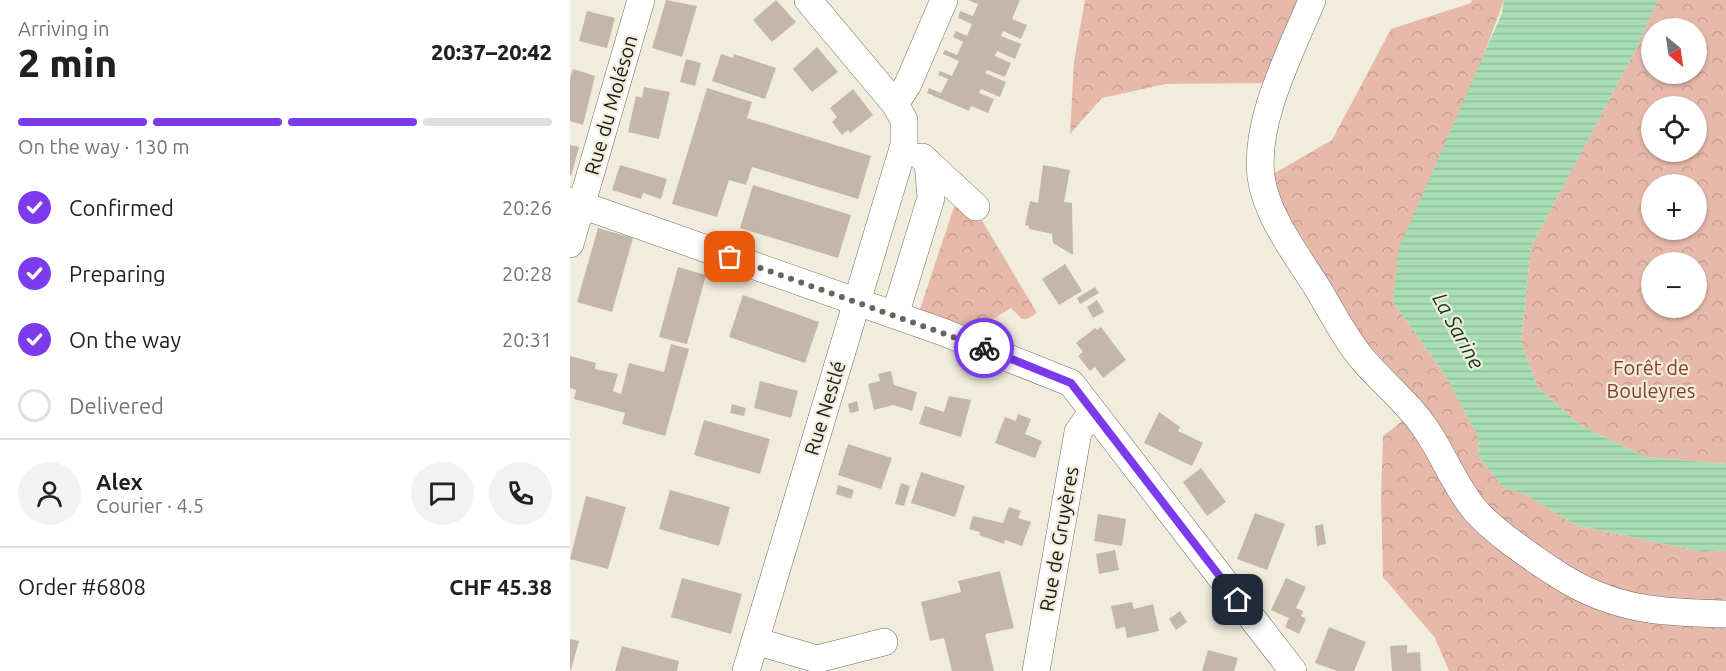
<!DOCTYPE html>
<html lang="en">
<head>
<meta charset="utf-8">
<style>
	:root { --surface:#fff; --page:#f2f2f2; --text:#202124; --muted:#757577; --line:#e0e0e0; --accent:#7c3aed }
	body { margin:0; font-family:Ubuntu,sans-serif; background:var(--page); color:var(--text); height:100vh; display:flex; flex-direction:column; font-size:22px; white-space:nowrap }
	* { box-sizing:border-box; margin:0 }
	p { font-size:20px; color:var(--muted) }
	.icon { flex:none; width:33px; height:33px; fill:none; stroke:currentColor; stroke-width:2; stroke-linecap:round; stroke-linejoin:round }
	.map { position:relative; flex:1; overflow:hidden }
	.sheet { display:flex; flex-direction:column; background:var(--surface); width:570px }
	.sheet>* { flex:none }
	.needle { width:39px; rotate:151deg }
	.buttons { position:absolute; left:1071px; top:18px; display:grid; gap:12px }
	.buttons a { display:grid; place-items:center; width:66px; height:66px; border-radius:50%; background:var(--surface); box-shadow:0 2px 4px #0004; font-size:30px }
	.pin { position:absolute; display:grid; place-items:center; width:51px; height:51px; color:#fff; margin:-26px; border-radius:12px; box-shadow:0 3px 9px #0006 }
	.courier { position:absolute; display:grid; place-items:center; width:60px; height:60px; margin:-30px; border:4px solid #7c3aed; border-radius:50%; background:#fff; color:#222; box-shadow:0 2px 8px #0007 }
	.summary em { font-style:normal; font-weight:800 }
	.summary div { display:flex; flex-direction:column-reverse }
	.summary { display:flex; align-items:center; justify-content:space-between; height:102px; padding:0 18px }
	h1 { font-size:39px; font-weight:800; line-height:45px }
	.bar { display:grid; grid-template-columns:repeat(4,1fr); gap:9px 6px; align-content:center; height:72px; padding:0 18px }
	.bar i { height:8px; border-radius:4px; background:var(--line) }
	.bar .active { background:var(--accent) }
	.bar p { grid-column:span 4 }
	.line { display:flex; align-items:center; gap:15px; padding:0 18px; border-top:2px solid var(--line) }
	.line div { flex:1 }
	.round { display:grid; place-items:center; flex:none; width:63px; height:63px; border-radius:32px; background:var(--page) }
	ol { padding:0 18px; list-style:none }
	li { display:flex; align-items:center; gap:18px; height:66px }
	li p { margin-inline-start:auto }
	li .icon { padding:6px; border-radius:50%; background:var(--accent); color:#fff; stroke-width:4 }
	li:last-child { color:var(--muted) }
	li i { width:33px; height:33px; border:3px solid var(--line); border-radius:50% }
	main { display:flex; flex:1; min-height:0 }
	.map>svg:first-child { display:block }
	.forest { fill:url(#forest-crowns); fill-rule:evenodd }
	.water { fill:url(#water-rules) }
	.building { fill:#c4b7aa }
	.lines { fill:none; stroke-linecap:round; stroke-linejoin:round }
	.minor-casing { stroke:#716d5e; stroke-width:28 }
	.minor { stroke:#fff; stroke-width:27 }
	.done { stroke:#68665c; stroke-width:6; stroke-dasharray:0 10.8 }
	.route { stroke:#7c3aed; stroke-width:8 }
	.labels { text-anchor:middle; stroke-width:4.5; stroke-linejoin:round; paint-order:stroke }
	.street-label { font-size:20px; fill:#1f1d17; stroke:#f1eddc }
	.park-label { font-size:20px; fill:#883c22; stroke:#f1eddc }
	.water-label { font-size:21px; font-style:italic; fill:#11391e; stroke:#f1eddc }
</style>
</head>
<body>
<main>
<section class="sheet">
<div class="summary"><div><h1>2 min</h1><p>Arriving in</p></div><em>20:37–20:42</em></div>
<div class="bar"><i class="active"></i><i class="active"></i><i class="active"></i><i></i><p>On the way · 130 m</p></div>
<ol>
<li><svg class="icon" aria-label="check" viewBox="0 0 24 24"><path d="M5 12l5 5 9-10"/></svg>Confirmed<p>20:26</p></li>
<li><svg class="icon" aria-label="check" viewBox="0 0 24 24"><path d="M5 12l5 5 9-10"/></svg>Preparing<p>20:28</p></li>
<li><svg class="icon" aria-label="check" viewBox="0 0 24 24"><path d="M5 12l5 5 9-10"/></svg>On the way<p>20:31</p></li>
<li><i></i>Delivered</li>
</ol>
<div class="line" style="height:108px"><a class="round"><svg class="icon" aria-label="person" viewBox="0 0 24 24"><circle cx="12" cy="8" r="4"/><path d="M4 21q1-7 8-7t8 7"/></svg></a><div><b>Alex</b><p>Courier · 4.5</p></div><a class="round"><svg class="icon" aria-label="chat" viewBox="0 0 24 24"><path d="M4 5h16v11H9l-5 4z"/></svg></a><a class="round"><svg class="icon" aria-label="phone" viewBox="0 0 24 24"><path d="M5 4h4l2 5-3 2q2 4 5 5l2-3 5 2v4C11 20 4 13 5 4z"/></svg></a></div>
<div class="line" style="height:78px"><div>Order #6808</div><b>CHF 45.38</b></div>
</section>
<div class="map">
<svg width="1156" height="671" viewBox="0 0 1156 671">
	<defs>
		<pattern id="forest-crowns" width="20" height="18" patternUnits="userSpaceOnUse" patternTransform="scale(1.5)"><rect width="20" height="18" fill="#e7b9aa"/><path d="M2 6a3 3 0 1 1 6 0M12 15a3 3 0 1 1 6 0" fill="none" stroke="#c69f92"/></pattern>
		<pattern id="water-rules" width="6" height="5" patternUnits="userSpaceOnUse" patternTransform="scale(1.5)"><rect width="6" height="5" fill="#a8deb4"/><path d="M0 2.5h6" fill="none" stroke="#90be9a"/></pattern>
	</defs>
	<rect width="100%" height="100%" fill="#f1eddc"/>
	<path class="forest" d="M515,0H729L693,83L596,84L532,98L500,134L504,62Z
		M902,0H934L823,302L875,375L908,436L909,457L934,488L953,493L1005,525L1133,552L1156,550V671H879L865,638L813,577L811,497L813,436L854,404L754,297L698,177L762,140L821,29L901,3Z
		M1088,0H1156V464L1075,457L1010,425L968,388L951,342L961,247L1067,47ZM1082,28H1126V74H1082ZM1082,106H1126V152H1082ZM1082,184H1126V230H1082ZM1082,262H1126V308H1082Z
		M384,207L410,217L467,313L457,319H452L441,308L420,321L426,330L418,335L350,309Z"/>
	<path class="water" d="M934,0H1088L1067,47L961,247L951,342L968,388L1010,425L1075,457L1156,464V550L1133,552L1005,525L953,493L934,488L909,457L908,436L875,375L823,302L829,248L932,13Z"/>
	<path class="building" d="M96,0L127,6L112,57L82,48Z
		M206,0L226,22L202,42L183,20Z
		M398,0H450L442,19L457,25L451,39L433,31L431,36L451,44L445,59L427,51L425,56L441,63L435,77L417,70L415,73L436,82L430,97L411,89L409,93L424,99L418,113L401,106L399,111L357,93L359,88L371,93L378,79L368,75L370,71L382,76L389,61L373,54L375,50L387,55L393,42L383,37L386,31L397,36L402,24L388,18L390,11L403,16L408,4Z
		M17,11L45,18L37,48L9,41Z
		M247,47L268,72L242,92L223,69Z
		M151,54L163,58L164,54L206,68L195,99L142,81Z
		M116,59L131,63L125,86L110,82Z
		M3,69L25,76L13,125L0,121V78Z
		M74,87L100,92L89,139L58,132L66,96L72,98Z
		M137,88L182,102L177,118L301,156L288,199L182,167L176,185L159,180L147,217L102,204Z
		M283,89L303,115L280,133L278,130L272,135L262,122L267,117L260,108Z
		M0,145L9,147L1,176L0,175Z
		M50,165L97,179L91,199L73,193L71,199L42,190Z
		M473,165L500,170L494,202L502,203L503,255L483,243L482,234L459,229V226L455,225L460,201L468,203Z
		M183,185L281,215L268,258L170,228Z
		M28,228L63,238L42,312L7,302Z
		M495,264L512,291L489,305L472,279Z
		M108,267L136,275L117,344L89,337Z
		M525,287L529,293L510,304L507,298Z
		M173,295L249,322L235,363L159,337Z
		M527,300L534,312L523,318L517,307Z
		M531,327L556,360L533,378L525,367L520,371L508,356L513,352L506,343L525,328L527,330Z
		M101,344L119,349L95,436L52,424L55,413L4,399L6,390L0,388V356L26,363L25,369L48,374L43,391L51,394L59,363L94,372Z
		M321,371L324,385L347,392L342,411L323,405L304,410L298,384L310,381L308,374Z
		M190,381L228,391L221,418L184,408Z
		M379,396L401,400L391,437L349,424L355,406L374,412Z
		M287,401L289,411L280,413L278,404Z
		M162,404L176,408L174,416L160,413Z
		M589,412L610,427L608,431L633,443L622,466L574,443Z
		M448,414L461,419L455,434L472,441L465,458L425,443L435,417L446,421Z
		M134,420L200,439L190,474L124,455Z
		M278,444L322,458L311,489L268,475Z
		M631,468L656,502L637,516L613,482Z
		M351,472L395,486L385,517L341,503Z
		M331,483L340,486L334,506L325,504Z
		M268,485L284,490L281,499L266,494Z
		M100,490L160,507L149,546L89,529Z
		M16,496L56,507L38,569L0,559Z
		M439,507L451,511L448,518L461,522L452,546L435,540L434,544L409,535L410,532L399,529L403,516L433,523Z
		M685,513L715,524L697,570L667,559Z
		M528,514L556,519L552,546L524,541Z
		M753,524L756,544L747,546L745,526Z
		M545,550L549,570L529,574L526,554Z
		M430,571L444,628L415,634L424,671H382L374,638L360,641L351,602L391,592L388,581Z
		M112,578L172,594L161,634L101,617Z
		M716,578L736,587L726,608L733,611L731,616L736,619L729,634L715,627L719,618L701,610Z
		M562,602L564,609L583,604L589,631L557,638L555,627L546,629L541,606Z
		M610,611L617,622L606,630L599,619Z
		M759,627L796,642L784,671H767L745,663Z
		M0,639L9,641L1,670H0Z
		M837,645V653L850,652L851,671H822L820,646Z
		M52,646L109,661L107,671H45Z
		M638,650L668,658L664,671H632Z"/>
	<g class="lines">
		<g class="minor-casing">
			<path id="minor" d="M742,0C721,52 684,120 691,177C697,218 727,255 748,289C763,314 776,340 795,362C814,384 836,401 853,425C872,451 884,485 905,510C925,533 961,557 987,574C1044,611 1091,612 1156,614
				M325,104L338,84L374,0
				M352,157L406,207
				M0,201L373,332L501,383L723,671
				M0,244L71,0
				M325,315L361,198L358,162
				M185,641L247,659L314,642
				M176,671L334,145V120L325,104L238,0
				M466,671L508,432L522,412"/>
		</g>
		<use href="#minor" class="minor"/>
	</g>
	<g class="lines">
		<path class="done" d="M160,257L414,348"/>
		<path class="route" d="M414,348L501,383L668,600"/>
	</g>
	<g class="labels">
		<g class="street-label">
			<text transform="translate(41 105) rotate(-74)" y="7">Rue du Moléson</text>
			<text transform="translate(255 408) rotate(-73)" y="7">Rue Nestlé</text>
			<text transform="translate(489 539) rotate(-80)" y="7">Rue de Gruyères</text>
		</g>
		<g class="park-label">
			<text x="1081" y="375">Forêt de<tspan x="1081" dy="23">Bouleyres</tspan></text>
		</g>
		<g class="water-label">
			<text transform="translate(888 331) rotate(61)" y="7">La Sarine</text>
		</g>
	</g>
</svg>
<div class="buttons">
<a><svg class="needle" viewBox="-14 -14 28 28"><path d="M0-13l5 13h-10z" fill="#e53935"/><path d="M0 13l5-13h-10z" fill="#757577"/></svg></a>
<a><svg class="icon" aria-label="locate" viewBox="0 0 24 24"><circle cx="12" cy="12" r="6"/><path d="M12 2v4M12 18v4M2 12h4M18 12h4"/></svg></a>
<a>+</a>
<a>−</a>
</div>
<div class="pin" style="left:160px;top:257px;background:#ea580c"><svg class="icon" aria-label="bag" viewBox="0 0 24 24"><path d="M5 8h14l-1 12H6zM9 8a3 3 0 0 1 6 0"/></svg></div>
<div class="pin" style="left:668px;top:600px;background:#1f2937"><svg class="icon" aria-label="home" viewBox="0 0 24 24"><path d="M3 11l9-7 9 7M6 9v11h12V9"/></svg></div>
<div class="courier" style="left:414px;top:348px"><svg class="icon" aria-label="bike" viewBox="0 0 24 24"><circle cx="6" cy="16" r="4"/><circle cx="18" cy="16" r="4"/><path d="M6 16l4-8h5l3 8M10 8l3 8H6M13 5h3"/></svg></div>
</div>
</main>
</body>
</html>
